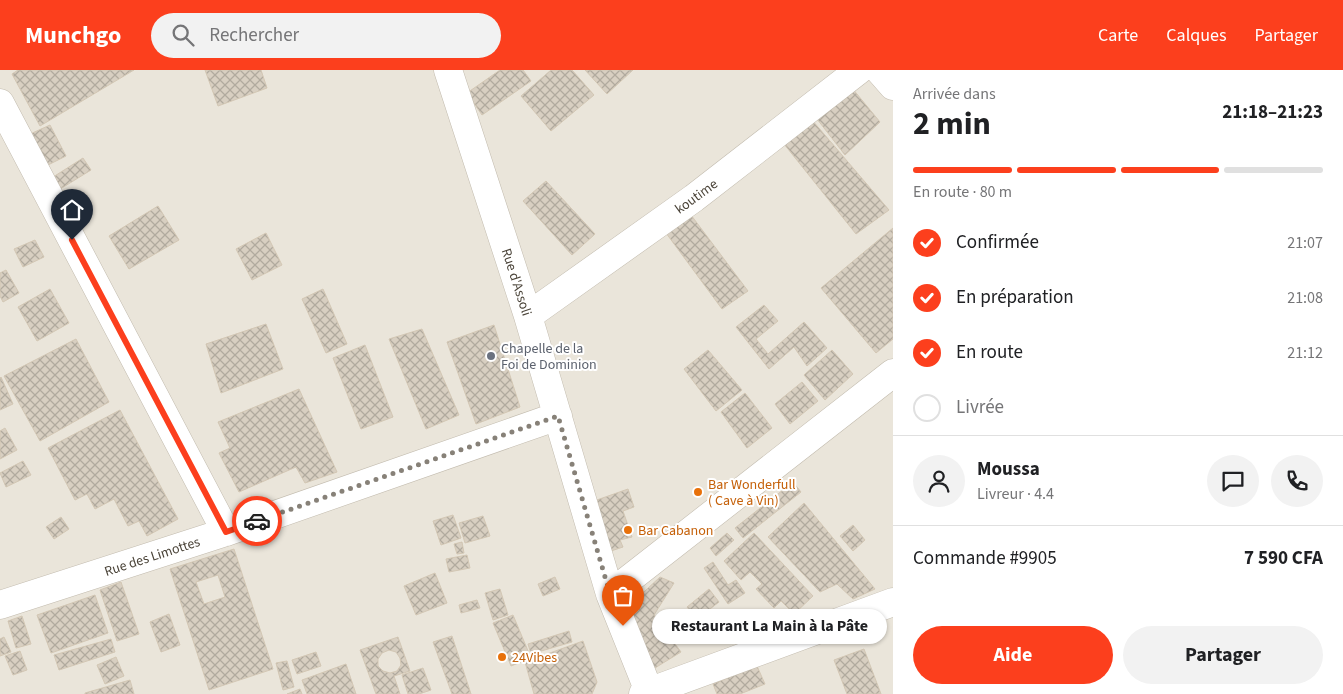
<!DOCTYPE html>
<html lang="fr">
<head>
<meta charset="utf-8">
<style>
	:root { --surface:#fff; --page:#f2f2f2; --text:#202124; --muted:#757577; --line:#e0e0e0; --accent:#fc3f1d }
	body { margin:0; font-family:"Source Sans 3",sans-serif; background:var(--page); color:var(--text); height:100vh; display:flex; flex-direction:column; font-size:19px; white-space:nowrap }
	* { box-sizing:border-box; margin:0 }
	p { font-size:16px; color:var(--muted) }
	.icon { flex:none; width:28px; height:28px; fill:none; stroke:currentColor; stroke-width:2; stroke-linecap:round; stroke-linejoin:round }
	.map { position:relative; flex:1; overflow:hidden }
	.details { display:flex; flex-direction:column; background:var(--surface); width:450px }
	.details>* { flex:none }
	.pin { position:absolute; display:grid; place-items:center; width:42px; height:42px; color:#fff; margin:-51px -21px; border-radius:50% 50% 50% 0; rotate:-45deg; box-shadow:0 0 5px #0007 }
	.pin .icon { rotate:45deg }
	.courier { position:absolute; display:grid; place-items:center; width:50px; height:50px; margin:-25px; border:4px solid #fc3f1d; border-radius:50%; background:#fff; color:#222; box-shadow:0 1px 6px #0007 }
	.bubble { position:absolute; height:35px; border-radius:18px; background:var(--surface); box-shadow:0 1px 4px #0004; font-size:16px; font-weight:700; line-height:35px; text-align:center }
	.summary em { font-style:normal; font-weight:700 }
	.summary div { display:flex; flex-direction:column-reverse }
	.summary { display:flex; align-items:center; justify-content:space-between; height:85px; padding:0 20px }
	h1 { font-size:32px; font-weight:700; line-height:38px }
	.bar { display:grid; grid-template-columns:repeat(4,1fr); gap:8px 5px; align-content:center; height:60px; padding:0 20px }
	.bar i { height:6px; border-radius:4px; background:var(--line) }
	.bar .on { background:var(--accent) }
	.bar p { grid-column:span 4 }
	.line { display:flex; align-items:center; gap:12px; padding:0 20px; border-top:1px solid var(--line) }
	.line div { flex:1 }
	.round { display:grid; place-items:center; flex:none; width:52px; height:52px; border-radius:26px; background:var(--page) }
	ol { padding:0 20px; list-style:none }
	li { display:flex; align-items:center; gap:15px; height:55px }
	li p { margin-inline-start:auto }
	li .icon { padding:5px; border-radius:50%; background:var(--accent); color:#fff; stroke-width:4 }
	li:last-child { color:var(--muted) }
	li i { width:28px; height:28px; border:2px solid var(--line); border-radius:50% }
	.action { display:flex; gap:10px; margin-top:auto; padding:10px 20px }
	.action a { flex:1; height:58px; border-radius:30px; background:var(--accent); color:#fff; font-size:20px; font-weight:700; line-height:58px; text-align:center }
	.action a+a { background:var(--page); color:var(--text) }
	header { display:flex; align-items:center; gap:30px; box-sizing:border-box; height:70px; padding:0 25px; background:var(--accent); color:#fff }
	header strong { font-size:24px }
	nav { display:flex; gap:28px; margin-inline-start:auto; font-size:18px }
	.search { width:350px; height:45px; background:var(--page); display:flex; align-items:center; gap:12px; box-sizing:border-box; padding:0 18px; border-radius:28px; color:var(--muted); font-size:19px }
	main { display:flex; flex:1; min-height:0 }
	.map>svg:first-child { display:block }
	.residential { fill:#eae5da }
	.building { fill:url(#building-cross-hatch); stroke:#d3c7b4; fill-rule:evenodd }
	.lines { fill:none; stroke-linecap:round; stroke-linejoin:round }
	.minor-casing { stroke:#c2bbae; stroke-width:29 }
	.minor { stroke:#fff; stroke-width:28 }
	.done { stroke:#878178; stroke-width:5; stroke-dasharray:0 9 }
	.route { stroke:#fc3f1d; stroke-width:6 }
	.worship-dot { fill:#6b7280; stroke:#fff; stroke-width:2 }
	.food-dot { fill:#e8710a; stroke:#fff; stroke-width:2 }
	.labels { text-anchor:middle; stroke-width:4; stroke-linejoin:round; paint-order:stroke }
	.street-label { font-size:14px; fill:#4b4439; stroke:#fff }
	.worship-label { font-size:14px; fill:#5b616d; stroke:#fff; text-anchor:start }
	.food-label { font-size:14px; fill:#c56008; stroke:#fff; text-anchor:start }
</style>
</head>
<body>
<header>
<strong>Munchgo</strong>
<div class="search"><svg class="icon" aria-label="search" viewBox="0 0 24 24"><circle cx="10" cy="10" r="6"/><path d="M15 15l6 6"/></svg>Rechercher</div>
<nav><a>Carte</a><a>Calques</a><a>Partager</a></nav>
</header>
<main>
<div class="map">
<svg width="893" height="624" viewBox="0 0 893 624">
	<defs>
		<pattern id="building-cross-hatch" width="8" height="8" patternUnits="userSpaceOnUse" patternTransform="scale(1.25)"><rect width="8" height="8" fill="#d8cfc1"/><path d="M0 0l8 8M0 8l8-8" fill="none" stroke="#b1aa9e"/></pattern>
	</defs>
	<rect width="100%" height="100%" fill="#f6f3ec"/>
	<path class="residential" d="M0,0H893V624H0Z"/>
	<path class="building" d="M18,0H134L40,56L12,4Z
		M205,0H261L267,18L218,36Z
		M500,0H523L531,11L482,45L467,23Z
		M551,0H572L594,25L551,61L521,26Z
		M585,0H633L607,24Z
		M852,18L880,52L845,85L817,49Z
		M812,50L889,140L856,164L784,74Z
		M50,55L66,86L44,97L28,65Z
		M83,88L91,100L57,121L50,109Z
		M546,111L595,164L572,185L523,131Z
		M158,136L179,170L129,199L109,166Z
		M691,145L748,221L722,239L666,163Z
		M893,158V269L876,283L821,218Z
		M266,163L282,195L252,210L236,179Z
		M35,170L44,187L23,197L14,179Z
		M6,200L19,223L3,232L0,226V203Z
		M50,219L69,253L37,271L18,237Z
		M323,219L347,274L326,283L302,229Z
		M764,235L778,251L756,269L768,284L804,252L827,278L807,296L794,277L769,299L736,257Z
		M266,254L283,299L221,323L206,274Z
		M494,255L520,337L476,354L447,272Z
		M422,259L459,345L426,359L389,269Z
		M76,269L109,332L40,371L4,306Z
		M365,275L393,347L361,359L333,288Z
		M708,280L742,320L716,341L684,299Z
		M832,280L853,304L825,330L804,305Z
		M1,307L13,334L0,340V308Z
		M802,312L818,331L790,354L775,334Z
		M299,319L337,402L305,413L296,397L239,422L219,383L230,378L218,352Z
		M745,323L772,358L747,378L721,342Z
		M120,340L178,449L147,466L139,451L128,456L114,429L95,439L87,424L75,430L48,378Z
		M5,358L17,380L0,389V361Z
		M23,391L31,405L6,417L0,403Z
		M793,412L801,422L743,468L735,458Z
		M628,419L634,437L623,441L632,467L620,470L623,477L611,481L594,431Z
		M804,433L875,519L853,529L837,514L820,522L768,467Z
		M453,445L461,468L441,475L433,451Z
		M483,446L490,466L465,473L459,453Z
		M61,447L69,459L54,469L46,457Z
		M853,455L865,470L853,481L840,466Z
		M727,463L734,470L716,486L710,478Z
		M754,463L813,526L794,544L781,531L774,538L756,519L762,514L750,502L741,510L724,491Z
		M462,472L464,483L457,484L454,474Z
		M234,479L273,599L209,620L170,499ZM218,505L225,527L204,534L196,512Z
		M467,485L470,498L449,502L446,489Z
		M713,492L728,515L736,510L745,523L728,534L704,498Z
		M435,503L447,533L416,545L404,516Z
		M555,507L560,519L543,526L538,514Z
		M660,507L674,513L654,545L681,582L650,601L627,549L631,534Z
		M121,512L139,564L117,571L100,520Z
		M500,519L508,545L493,550L485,523Z
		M709,519L719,532L697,549L687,537Z
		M95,525L108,563L51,583L37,545Z
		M477,530L480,538L461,543L459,535Z
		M169,544L180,575L161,582L150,552Z
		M513,545L531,588L511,596L493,553Z
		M22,546L31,574L16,578L8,551Z
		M569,561L572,572L531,584L528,574Z
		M452,566L471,624H452L433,572Z
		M4,567L11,582L0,586V569Z
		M398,567L410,601L394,606L400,624H376L360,580ZM389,580L396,582L400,588L401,595L397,601L390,603L383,601L378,596V589L382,583Z
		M111,569L115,582L59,600L54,585Z
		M583,571L597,612L592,624H534L525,592Z
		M864,579L881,624H847L834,590Z
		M20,581L27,600L13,605L5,586Z
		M316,582L321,596L297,604L292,590Z
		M116,587L124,606L105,614L97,595Z
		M287,591L294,617L283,620L276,593Z
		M346,594L356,624H307L302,610Z
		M757,596L765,614L740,624H717L713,614Z
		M423,598L431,620L419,624H408L402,605Z
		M130,610L134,624H85V623Z
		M300,619L302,624H287Z"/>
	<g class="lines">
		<g class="minor-casing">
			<path id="minor" d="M448,0L528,246L610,524L650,624
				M879,0L893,16
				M0,33L226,462
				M528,246L694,128L859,0
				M610,524L893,303
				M0,535L226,462L558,346
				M643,624L893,532"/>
		</g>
		<use href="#minor" class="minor"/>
	</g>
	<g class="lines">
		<path class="done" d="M257,451L558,346L610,524L623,556"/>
		<path class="route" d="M72,170L226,462L257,451"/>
	</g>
	<circle class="worship-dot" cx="491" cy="286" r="5"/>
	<g class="food-dot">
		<circle cx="698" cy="422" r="5"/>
		<circle cx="628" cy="460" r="5"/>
		<circle cx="502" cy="587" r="5"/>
	</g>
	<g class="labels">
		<g class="street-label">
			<text transform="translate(696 126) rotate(-36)" y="5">koutime</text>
			<text transform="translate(517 212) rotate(72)" y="5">Rue d'Assoli</text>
			<text transform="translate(152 486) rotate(-18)" y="5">Rue des Limottes</text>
		</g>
		<g class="worship-label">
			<text x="501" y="283">Chapelle de la<tspan x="501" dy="16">Foi de Dominion</tspan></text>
		</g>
		<g class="food-label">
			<text x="708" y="419">Bar Wonderfull<tspan x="708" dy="16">( Cave à Vin)</tspan></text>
			<text x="638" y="465">Bar Cabanon</text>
			<text x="512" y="592">24Vibes</text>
		</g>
	</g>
</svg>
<div class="pin" style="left:623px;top:556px;background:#ea580c"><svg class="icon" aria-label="bag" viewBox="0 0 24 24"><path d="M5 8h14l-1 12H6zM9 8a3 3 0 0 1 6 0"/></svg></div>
<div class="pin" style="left:72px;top:170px;background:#1f2937"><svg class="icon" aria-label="home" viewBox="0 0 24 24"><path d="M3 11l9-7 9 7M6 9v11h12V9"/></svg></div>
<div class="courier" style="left:257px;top:451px"><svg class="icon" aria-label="car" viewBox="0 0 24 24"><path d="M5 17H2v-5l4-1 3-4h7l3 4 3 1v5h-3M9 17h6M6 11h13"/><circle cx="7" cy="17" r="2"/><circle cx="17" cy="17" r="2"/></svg></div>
<div class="bubble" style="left:652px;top:539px;width:235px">Restaurant La Main à la Pâte</div>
</div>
<section class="details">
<div class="summary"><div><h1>2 min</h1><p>Arrivée dans</p></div><em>21:18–21:23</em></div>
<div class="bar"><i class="on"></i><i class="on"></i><i class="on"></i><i></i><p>En route · 80 m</p></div>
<ol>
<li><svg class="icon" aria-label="check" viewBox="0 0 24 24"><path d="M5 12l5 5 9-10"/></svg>Confirmée<p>21:07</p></li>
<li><svg class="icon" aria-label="check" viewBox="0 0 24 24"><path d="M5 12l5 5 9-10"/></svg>En préparation<p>21:08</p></li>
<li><svg class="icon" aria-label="check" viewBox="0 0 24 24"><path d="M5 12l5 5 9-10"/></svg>En route<p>21:12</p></li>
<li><i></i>Livrée</li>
</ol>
<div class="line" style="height:90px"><a class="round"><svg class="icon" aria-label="person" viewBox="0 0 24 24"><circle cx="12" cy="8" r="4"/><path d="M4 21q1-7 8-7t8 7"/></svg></a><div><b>Moussa</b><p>Livreur · 4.4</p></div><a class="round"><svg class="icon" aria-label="chat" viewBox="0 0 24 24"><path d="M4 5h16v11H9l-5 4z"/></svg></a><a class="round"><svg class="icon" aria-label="phone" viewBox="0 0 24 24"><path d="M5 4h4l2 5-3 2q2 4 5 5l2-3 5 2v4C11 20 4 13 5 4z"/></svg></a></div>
<div class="line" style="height:65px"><div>Commande #9905</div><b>7 590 CFA</b></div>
<div class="action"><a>Aide</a><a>Partager</a></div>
</section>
</main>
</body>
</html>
